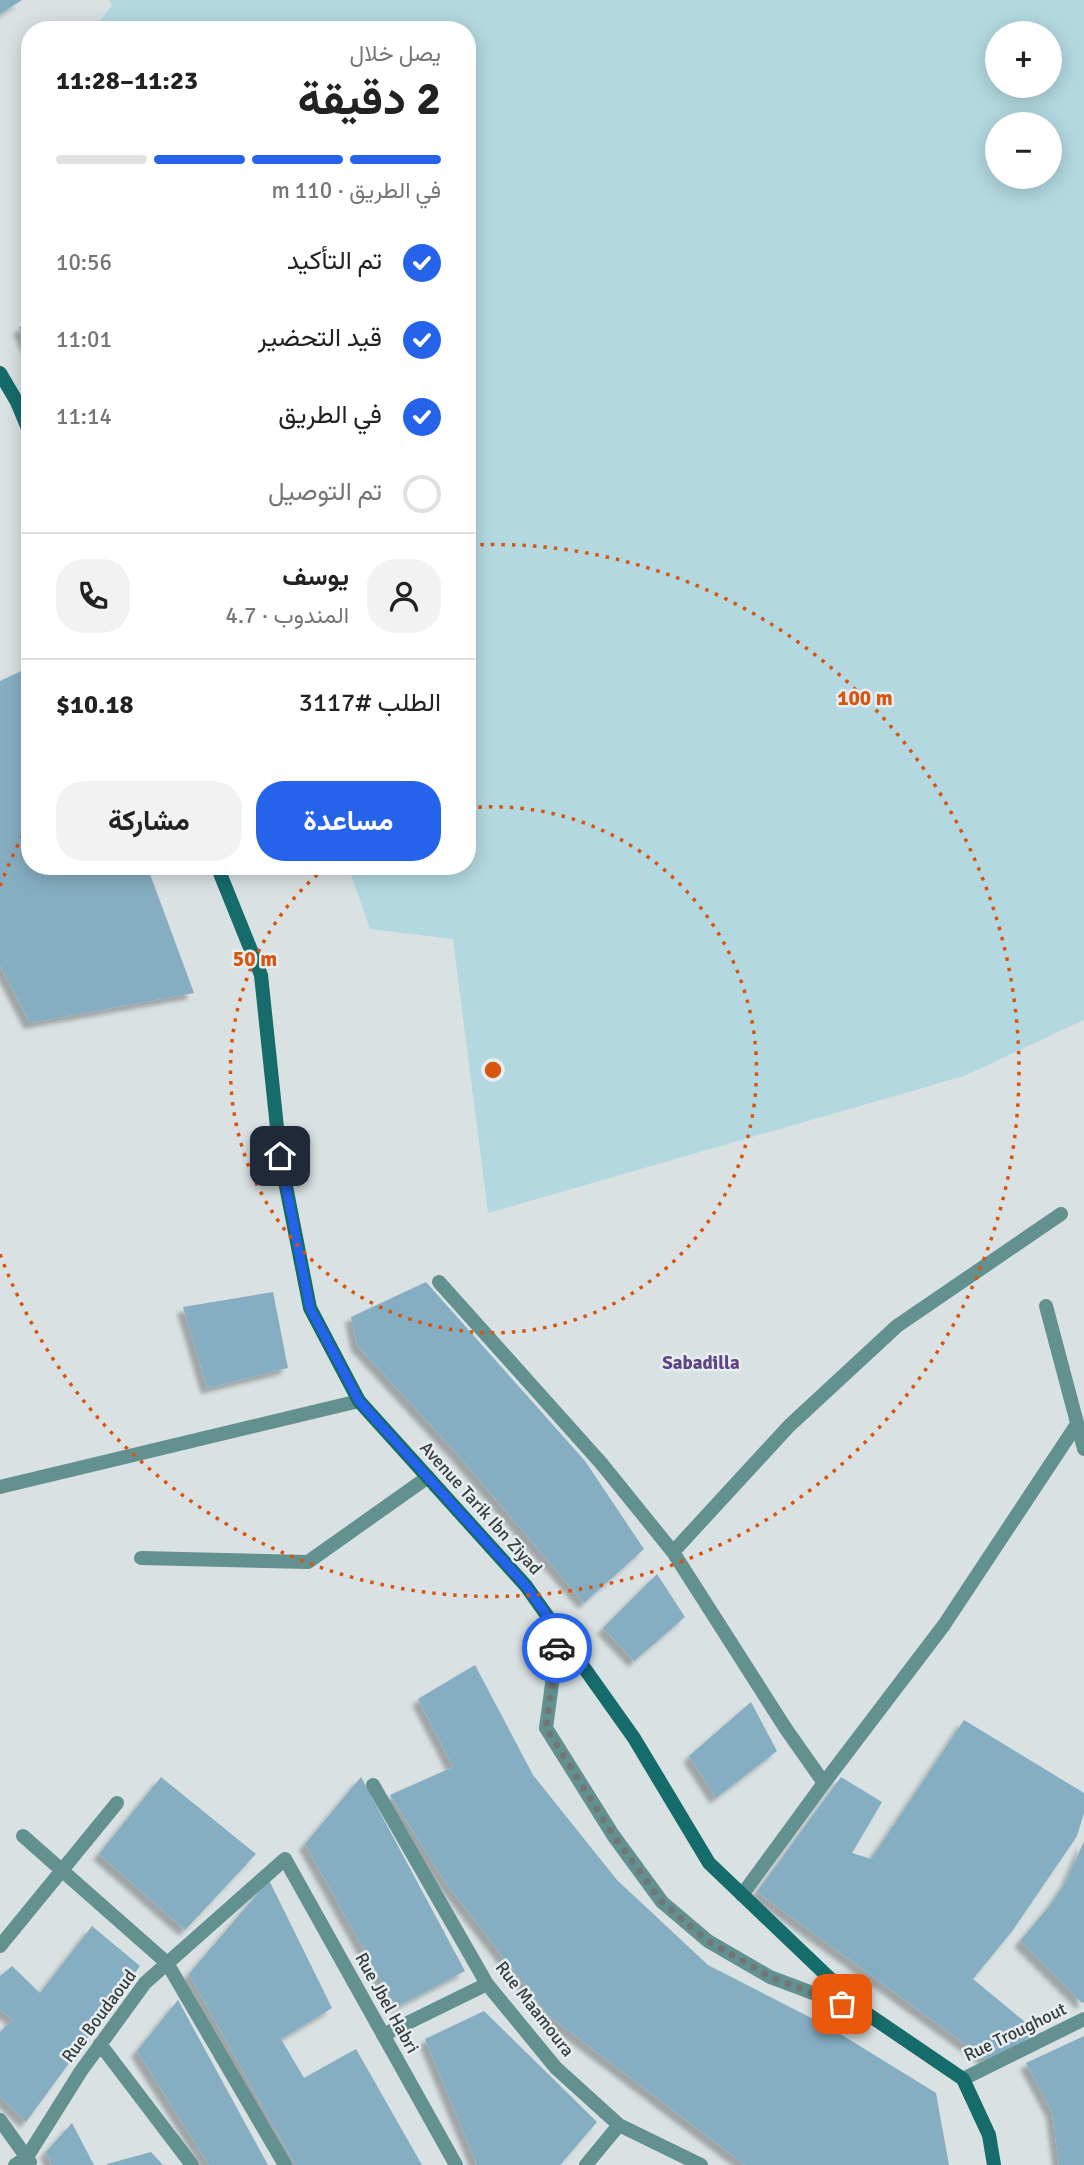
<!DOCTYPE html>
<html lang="ar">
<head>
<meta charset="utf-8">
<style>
	:root { --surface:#fff; --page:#f2f2f2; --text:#222; --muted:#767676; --line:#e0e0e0; --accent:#2563eb }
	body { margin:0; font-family:Signika,Vazirmatn,sans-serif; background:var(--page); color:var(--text); direction:rtl; height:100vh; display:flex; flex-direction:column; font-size:26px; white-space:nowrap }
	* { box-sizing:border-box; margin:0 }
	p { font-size:23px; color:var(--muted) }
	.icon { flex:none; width:38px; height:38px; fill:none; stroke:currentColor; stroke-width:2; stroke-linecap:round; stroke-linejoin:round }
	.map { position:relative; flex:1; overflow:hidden; direction:ltr }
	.drawer { position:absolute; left:21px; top:21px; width:455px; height:854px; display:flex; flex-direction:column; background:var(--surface); border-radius:28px; box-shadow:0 4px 18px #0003; direction:rtl }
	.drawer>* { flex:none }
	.buttons { position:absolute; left:985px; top:21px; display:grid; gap:14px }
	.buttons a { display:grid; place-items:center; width:77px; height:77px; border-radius:50%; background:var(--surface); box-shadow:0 4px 18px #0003; font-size:35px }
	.pin { position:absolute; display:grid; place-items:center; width:60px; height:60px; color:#fff; margin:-30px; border-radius:14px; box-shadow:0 4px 10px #0006 }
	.courier { position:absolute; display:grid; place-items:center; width:70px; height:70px; margin:-35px; border:5px solid #2563eb; border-radius:50%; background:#fff; color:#222; box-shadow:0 2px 9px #0007 }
	.overview em { font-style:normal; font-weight:700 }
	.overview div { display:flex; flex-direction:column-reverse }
	.overview { display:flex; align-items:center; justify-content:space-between; height:119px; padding:0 35px }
	h1 { font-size:46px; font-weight:700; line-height:52px }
	.bar { display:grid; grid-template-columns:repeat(4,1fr); gap:10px 7px; align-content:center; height:84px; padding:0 35px }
	.bar i { height:9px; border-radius:5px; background:var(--line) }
	.bar .active { background:var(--accent) }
	.bar p { grid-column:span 4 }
	.line { display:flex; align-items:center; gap:18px; padding:0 35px; border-top:2px solid var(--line) }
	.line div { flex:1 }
	.round { display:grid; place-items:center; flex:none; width:74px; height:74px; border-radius:28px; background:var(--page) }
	ol { padding:0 35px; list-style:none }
	li { display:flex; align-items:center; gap:21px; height:77px }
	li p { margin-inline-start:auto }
	li .icon { padding:7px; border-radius:50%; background:var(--accent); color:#fff; stroke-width:4 }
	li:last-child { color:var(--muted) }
	li i { width:38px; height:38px; border:4px solid var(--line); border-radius:50% }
	.primary-button { display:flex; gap:14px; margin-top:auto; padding:14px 35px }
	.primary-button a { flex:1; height:80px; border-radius:28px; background:var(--accent); color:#fff; font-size:28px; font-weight:700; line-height:80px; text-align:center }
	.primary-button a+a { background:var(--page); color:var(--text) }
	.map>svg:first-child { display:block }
	.green { fill:#b3d8e0; fill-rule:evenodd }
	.building { fill:#86aec2; filter:url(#shadow) }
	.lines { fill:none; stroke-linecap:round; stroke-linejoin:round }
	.lane { stroke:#639190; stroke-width:14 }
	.street { stroke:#639190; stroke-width:14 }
	.secondary { stroke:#166b6b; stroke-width:14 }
	.done { stroke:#717677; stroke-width:7; stroke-dasharray:0 12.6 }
	.route { stroke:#2563eb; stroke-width:9 }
	.ring { fill:none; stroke:#d65611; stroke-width:3.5; stroke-dasharray:3.5 7 }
	.labels { text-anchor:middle; stroke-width:5; stroke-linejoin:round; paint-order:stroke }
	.street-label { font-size:18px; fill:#393d3d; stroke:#e6eef0 }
	.neighbourhood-label { font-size:19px; font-weight:bold; fill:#614582; stroke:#e6eef0 }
	.centre { fill:#d65611; stroke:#e6eef0; stroke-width:3.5 }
	.ring-label { font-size:21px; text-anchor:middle; font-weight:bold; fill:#d65611; stroke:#e6eef0; stroke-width:5; stroke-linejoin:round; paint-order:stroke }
</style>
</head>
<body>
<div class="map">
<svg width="1084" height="2165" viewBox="0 0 1084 2165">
	<defs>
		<filter id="shadow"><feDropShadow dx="-6" dy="6" stdDeviation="2" flood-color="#0004"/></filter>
	</defs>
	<rect width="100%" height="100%" fill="#d9e1e3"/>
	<path class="green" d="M109,0H1084V1020L964,1076L488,1213L453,939L370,929L348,866H467V30H93L112,5ZM998,33H1050V86H998ZM998,124H1050V177H998Z"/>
	<path class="building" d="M0,0H22L0,14Z
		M30,323V352L19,327Z
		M30,667V866H147L194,993L30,1023L0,966V681Z
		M426,1282L585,1461L644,1549L584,1603L457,1454L357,1345L351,1317Z
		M273,1292L288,1368L207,1388L183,1307Z
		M657,1574L685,1617L634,1661L603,1628Z
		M475,1665L533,1775L617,1880L708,1965L829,2027L936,2093L949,2165H745L548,2015L445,1882L390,1795L453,1767L418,1699Z
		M751,1702L777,1751L716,1798L689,1756Z
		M964,1720L1084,1793V1813L1077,1836L1013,1930L973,1979L1037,2032L991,2063L757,1892L841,1777L882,1802L852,1853L871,1859Z
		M161,1777L256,1854L185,1930L99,1854Z
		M361,1777L465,1971L396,2007L305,1844Z
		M1084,1841V2002L1082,2003L1020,1941L1051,1904L1067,1880Z
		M269,1880L332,2008L281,2039L304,2078L356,2049L422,2165H295L189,1974Z
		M92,1926L140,1966L26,2122L0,2097V2032L13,2019L0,2010V1976L12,1966L40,1993Z
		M178,2000L268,2165H209L137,2051Z
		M484,2011L597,2122L560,2165H477L425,2039Z
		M1084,2036V2165H1059L1052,2112L1026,2063Z
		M72,2123L94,2165H52L46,2152Z
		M151,2152L163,2165H107V2164Z"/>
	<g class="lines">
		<path class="lane" d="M0,1487L359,1401"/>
		<path class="street" d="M439,1282L601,1463L673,1552L786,1729L824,1783
			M1046,1306L1084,1449
			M673,1552L789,1426L897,1326L1061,1214
			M141,1558L308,1562L428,1477
			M559,1633L546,1728L613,1835L662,1902L708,1941L770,1977L866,2013
			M373,1785L487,1984L556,2068L619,2125L701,2165
			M23,1836L167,1963L285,2165
			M742,1895L824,1783L944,1625L1077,1424
			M0,1946L117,1803
			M383,2035L487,1984
			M100,2044L192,2165
			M963,2079L1084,2019
			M0,2120L30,2162
			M15,2165L27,2157L81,2071L145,1983L285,1859L456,2165
			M586,2165L619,2125"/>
		<path class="secondary" d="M0,373L17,402L30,433
			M217,866L261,975L280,1156L310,1308L359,1401L526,1586L634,1738L709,1863L866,2013L963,2079L989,2135L994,2165"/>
	</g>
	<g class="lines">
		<path class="done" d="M557,1648L546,1728L613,1835L662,1902L708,1941L750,1965L770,1977L842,2004"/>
		<path class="route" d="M280,1156L310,1308L359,1401L526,1586L559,1633L557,1648"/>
	</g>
	<g class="ring">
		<path d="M468 808A263 263 0 1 1 326 867"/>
		<path d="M0 886A526 526 0 0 1 29 823M470 545A526 526 0 1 1 0 1254"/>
	</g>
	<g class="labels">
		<g class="street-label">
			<text transform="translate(481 1508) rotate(48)" y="6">Avenue Tarik Ibn Ziyad</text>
			<text transform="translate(387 2003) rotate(61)" y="6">Rue Jbel Habri</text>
			<text transform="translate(535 2009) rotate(52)" y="6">Rue Maamoura</text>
			<text transform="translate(99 2016) rotate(-53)" y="6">Rue Boudaoud</text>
			<text transform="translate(1015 2032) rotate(-26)" y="6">Rue Troughout</text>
		</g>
		<g class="neighbourhood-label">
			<text x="701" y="1369">Sabadilla</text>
		</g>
	</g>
	<circle cx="493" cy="1070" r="10" class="centre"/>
	<g class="ring-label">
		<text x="865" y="705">100 m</text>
		<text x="255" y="966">50 m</text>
	</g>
</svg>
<div class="buttons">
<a>+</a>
<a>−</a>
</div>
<div class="pin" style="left:842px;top:2004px;background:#ea580c"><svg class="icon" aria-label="bag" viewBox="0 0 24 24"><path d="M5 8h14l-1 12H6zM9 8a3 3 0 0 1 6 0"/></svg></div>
<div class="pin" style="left:280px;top:1156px;background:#1f2937"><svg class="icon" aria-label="home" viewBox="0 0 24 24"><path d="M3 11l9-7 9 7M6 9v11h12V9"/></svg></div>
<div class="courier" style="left:557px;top:1648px"><svg class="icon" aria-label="car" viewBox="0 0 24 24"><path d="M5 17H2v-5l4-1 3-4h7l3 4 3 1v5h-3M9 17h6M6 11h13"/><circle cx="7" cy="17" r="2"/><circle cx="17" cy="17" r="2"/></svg></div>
<section class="drawer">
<div class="overview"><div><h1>2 دقيقة</h1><p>يصل خلال</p></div><em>11:23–11:28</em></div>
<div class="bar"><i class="active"></i><i class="active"></i><i class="active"></i><i></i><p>في الطريق · 110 m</p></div>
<ol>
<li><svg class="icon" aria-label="check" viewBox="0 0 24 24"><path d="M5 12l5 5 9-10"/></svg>تم التأكيد<p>10:56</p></li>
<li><svg class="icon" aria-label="check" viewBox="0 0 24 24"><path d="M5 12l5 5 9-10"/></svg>قيد التحضير<p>11:01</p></li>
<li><svg class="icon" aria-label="check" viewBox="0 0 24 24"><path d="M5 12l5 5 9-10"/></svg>في الطريق<p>11:14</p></li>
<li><i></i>تم التوصيل</li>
</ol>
<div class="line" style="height:126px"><a class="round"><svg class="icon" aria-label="person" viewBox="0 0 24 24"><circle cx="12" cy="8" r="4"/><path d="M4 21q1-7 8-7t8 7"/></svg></a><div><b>يوسف</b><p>المندوب · 4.7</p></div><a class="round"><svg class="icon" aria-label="phone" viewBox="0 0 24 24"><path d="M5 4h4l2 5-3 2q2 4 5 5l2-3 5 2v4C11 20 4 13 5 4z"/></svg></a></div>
<div class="line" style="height:91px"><div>الطلب #3117</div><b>$10.18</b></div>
<div class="primary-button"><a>مساعدة</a><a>مشاركة</a></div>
</section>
</div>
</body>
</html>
